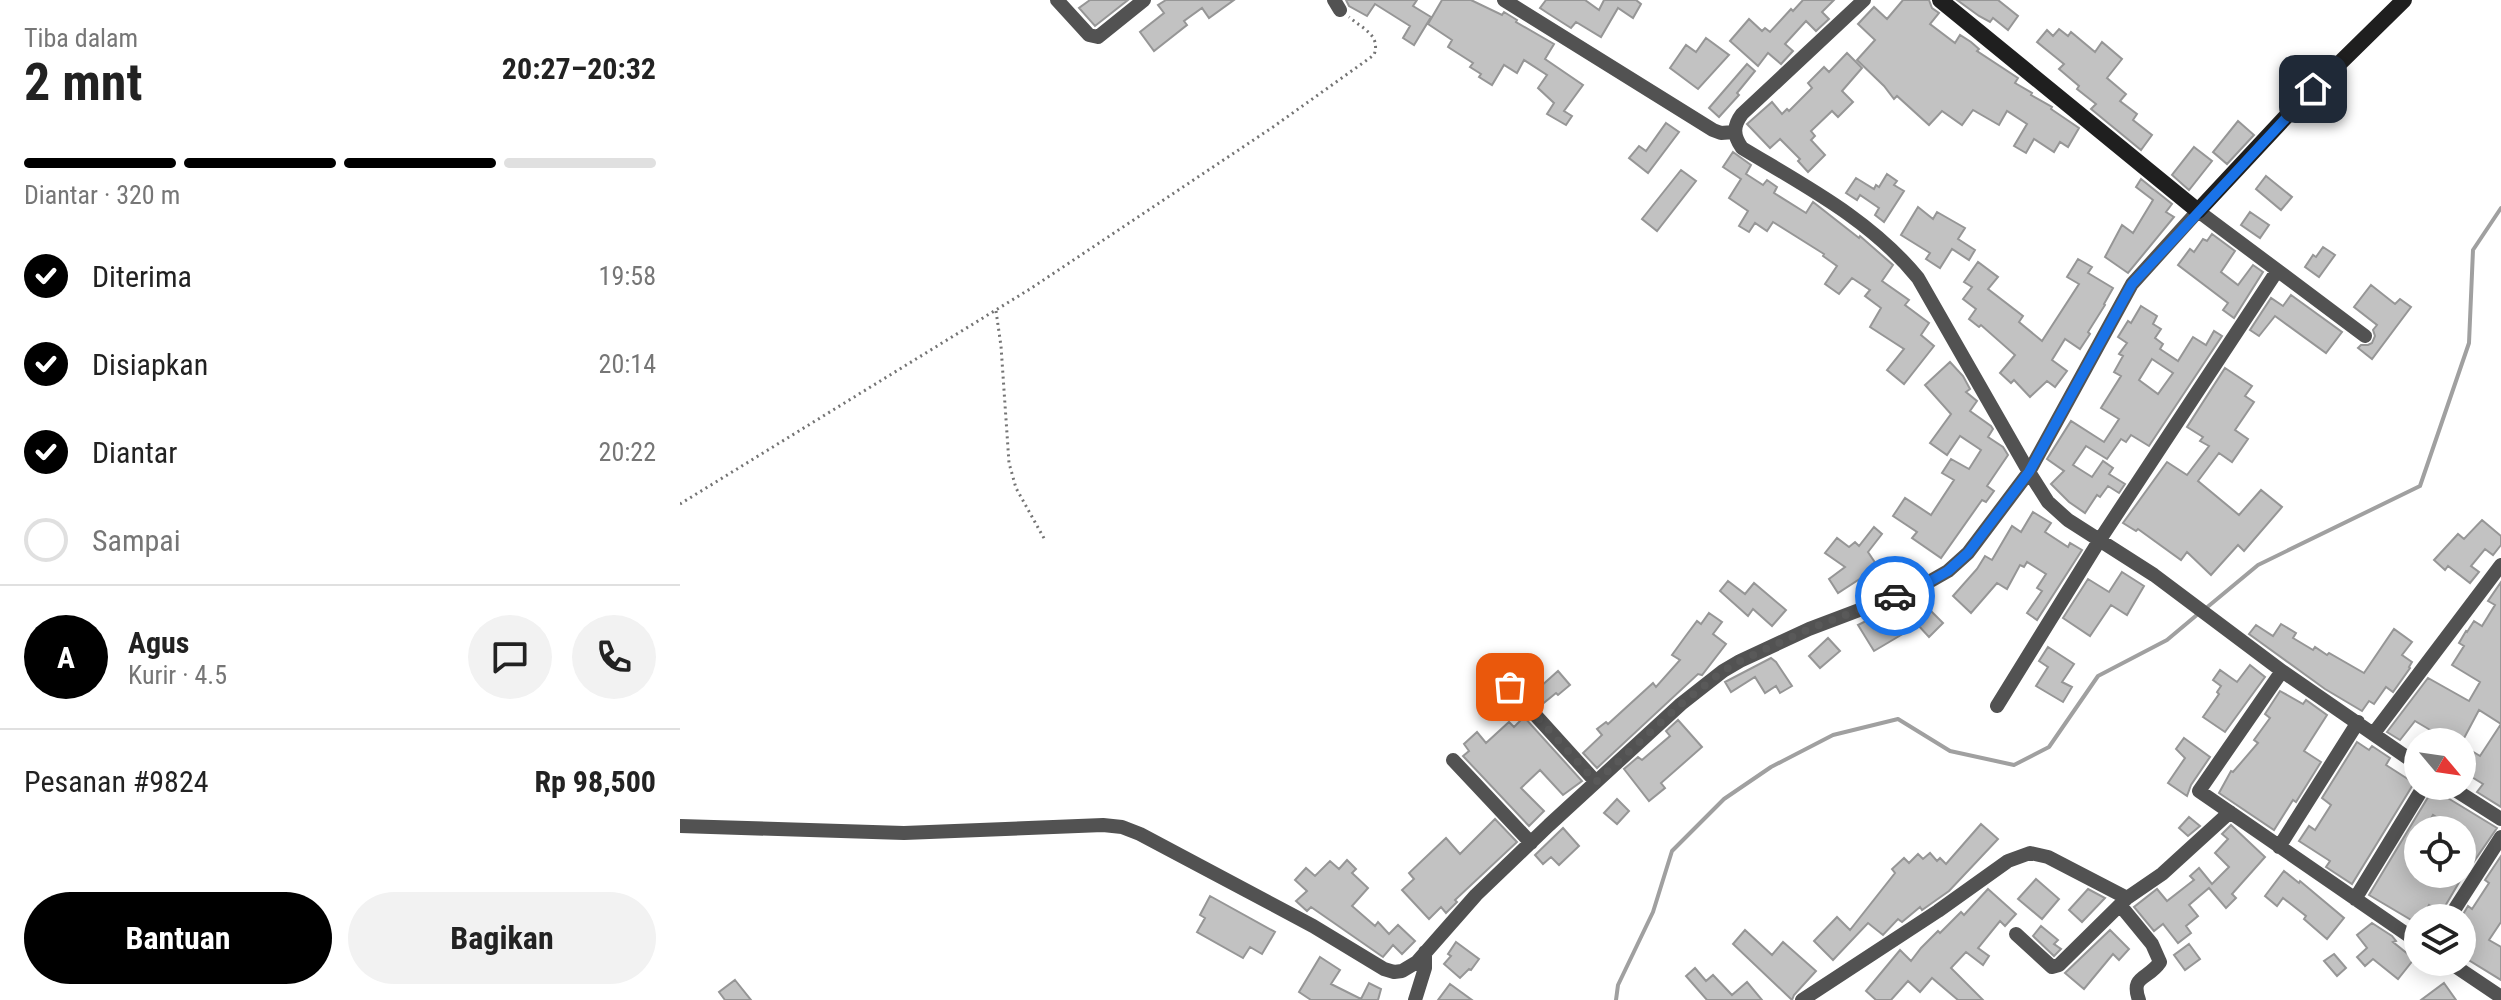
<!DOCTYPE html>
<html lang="id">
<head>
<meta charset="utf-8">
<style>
	:root { --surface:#fff; --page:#f2f2f2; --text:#222; --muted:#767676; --line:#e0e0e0; --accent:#000 }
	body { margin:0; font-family:"Roboto Condensed",sans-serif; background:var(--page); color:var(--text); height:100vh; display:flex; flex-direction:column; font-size:30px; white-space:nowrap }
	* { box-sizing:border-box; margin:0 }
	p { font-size:26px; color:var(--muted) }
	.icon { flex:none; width:44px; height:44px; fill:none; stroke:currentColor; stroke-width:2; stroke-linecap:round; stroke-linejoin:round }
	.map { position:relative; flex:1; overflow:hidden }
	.sheet { display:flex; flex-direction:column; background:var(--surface); width:680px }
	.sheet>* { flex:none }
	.needle { width:52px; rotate:119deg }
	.tools { position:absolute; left:1724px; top:728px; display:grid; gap:16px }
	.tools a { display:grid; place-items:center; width:72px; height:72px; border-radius:50%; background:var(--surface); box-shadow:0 4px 20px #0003; font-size:40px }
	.pin { position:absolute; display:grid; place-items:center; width:68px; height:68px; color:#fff; margin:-34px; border-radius:16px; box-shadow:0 4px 12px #0006 }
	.courier { position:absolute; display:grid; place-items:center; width:80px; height:80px; margin:-40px; border:6px solid #1a73e8; border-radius:50%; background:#fff; color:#222; box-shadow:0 2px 10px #0007 }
	.head em { font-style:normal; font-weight:700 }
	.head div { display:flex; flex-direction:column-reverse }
	.head { display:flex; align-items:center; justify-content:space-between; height:136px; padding:0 24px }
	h1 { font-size:52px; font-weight:700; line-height:60px }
	.bar { display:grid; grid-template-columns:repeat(4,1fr); gap:12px 8px; align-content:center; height:96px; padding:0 24px }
	.bar i { height:10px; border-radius:6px; background:var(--line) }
	.bar .selected { background:var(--accent) }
	.bar p { grid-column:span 4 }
	.line { display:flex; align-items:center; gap:20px; padding:0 24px; border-top:2px solid var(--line) }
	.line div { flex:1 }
	.round { display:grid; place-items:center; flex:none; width:84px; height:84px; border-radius:42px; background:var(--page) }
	ol { padding:0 24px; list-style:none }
	li { display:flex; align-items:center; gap:24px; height:88px }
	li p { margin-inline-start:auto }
	li .icon { padding:8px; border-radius:50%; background:var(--accent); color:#fff; stroke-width:4 }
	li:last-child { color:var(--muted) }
	li i { width:44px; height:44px; border:4px solid var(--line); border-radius:50% }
	.button { display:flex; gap:16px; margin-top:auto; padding:16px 24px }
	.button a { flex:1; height:92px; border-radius:48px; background:var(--accent); color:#fff; font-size:32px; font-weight:700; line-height:92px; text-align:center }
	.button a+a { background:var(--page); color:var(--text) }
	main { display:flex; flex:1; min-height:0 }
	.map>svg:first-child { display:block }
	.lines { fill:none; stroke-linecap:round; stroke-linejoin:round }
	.stream { stroke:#a0a0a0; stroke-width:4 }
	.building { fill:#c2c2c2; stroke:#969696; stroke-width:2; fill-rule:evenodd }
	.path { stroke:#747474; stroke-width:3; stroke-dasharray:2 4; stroke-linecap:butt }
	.street { stroke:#525252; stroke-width:14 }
	.secondary { stroke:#1f1f1f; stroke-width:16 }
	.done { stroke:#595959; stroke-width:8; stroke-dasharray:0 14.4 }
	.route { stroke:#1a73e8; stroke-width:10 }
</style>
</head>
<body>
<main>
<section class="sheet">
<div class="head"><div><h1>2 mnt</h1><p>Tiba dalam</p></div><em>20:27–20:32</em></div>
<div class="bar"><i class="selected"></i><i class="selected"></i><i class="selected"></i><i></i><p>Diantar · 320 m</p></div>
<ol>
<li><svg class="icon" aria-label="check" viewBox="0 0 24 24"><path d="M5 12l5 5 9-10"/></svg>Diterima<p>19:58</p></li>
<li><svg class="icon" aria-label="check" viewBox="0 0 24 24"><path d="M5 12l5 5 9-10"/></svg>Disiapkan<p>20:14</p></li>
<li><svg class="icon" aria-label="check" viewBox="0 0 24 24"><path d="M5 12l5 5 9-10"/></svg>Diantar<p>20:22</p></li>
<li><i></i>Sampai</li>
</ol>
<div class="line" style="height:144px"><b class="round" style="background:var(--accent);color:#fff">A</b><div><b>Agus</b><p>Kurir · 4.5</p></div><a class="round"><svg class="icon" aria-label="chat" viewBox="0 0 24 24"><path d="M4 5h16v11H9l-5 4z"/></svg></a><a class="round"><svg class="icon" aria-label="phone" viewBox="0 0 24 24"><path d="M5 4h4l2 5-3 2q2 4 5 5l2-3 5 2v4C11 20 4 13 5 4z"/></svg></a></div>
<div class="line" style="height:104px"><div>Pesanan #9824</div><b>Rp 98,500</b></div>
<div class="button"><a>Bantuan</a><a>Bagikan</a></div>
</section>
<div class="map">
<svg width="1821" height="1000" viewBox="0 0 1821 1000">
	<rect width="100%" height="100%" fill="#fff"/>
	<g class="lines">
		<path class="stream" d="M1525,609L1578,565L1740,486L1789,343L1793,250L1821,208
			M936,1000L938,985L973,912L992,851L1044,799L1091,767L1153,735L1218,719L1270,751L1334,765L1369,747L1418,676L1487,640L1518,614"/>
	</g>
	<path class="building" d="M410,0H448L415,26L399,8Z
		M486,0H554L529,18L522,8L504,21L507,25L474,51L460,32L484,13L478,5Z
		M666,0H737L733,6L751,17L734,45L723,38L730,26L695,4L687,16L669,6Z
		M762,0H791L822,15L824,12L837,20L836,22L874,44L865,59L903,85L884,111L892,116L886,125L867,114L874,103L858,88L867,75L844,60L837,73L824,65L812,85L799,77L801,74L790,67L793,63L768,47L772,40L748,24Z
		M866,0H905L919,10L924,0H956L961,4L953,18L938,8L921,37L896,22L891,28L869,14L860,8Z
		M1123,0H1154L1142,12L1149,19L1136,31L1126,21L1105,44L1113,51L1101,64L1088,53L1078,66L1050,41L1069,19L1082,31L1085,28L1090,32L1111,9L1113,11Z
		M1223,0H1249L1252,8L1259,13L1250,24L1275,43L1280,35L1291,42L1299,49L1297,51L1338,78L1335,83L1352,93L1351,95L1372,107L1371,109L1399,128L1388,147L1380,142L1374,152L1354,139L1346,153L1334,146L1347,124L1327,111L1319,125L1293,110L1282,125L1262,111L1249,125L1217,96L1214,99L1204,86L1177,60L1195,40L1178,24L1194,7L1207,19Z
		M1277,0H1318L1338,16L1328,30L1313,18L1310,22L1299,16Z
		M1379,29L1388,36L1391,32L1415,52L1422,42L1442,59L1427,78L1446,94L1440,101L1457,114L1453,120L1472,135L1461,150L1411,109L1416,104L1397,89L1399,86L1379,69L1384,64L1357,42L1367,30L1373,36Z
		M1026,38L1049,55L1018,89L990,68L1006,45L1016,52Z
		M1167,53L1182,68L1162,91L1173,102L1158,117L1152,111L1131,131L1135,136L1131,140L1145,155L1128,172L1118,161L1120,159L1100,139L1090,148L1067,124L1092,102L1102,114L1107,109L1109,111L1132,88L1128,83L1144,67L1149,72Z
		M1067,64L1075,71L1057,93L1059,95L1039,117L1029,108Z
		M1558,121L1574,135L1547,164L1533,152Z
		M986,123L999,132L968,173L949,158L959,146L966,151Z
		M1514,147L1532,161L1509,190L1492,175Z
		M1053,152L1071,165L1066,174L1083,185L1087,180L1097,187L1094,193L1126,213L1133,202L1179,238L1180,236L1213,265L1202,281L1229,300L1225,305L1249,323L1241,335L1254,346L1224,384L1207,370L1224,349L1190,327L1201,308L1185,296L1190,290L1172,278L1159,294L1145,284L1157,266L1143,256L1144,254L1093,222L1087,231L1075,223L1069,232L1059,226L1068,211L1049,198L1061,179L1043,167Z
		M1001,170L1016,181L977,231L962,219Z
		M1207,174L1217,181L1214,185L1224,191L1204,222L1195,215L1199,208L1180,195L1177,200L1166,193L1176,178L1194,189L1196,185L1199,187Z
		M1586,176L1612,197L1601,210L1576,189Z
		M1461,179L1492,204L1486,212L1494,217L1448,273L1425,257L1442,225L1453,233L1473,200L1456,187Z
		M1238,207L1253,219L1257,212L1285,228L1278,239L1295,250L1289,260L1272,249L1260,268L1246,259L1250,253L1221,235Z
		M1570,212L1589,225L1580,238L1561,225Z
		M1532,234L1555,251L1541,272L1558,285L1573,265L1583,272L1554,318L1543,310L1548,303L1498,265L1510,249L1514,252L1523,239L1527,241Z
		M1643,247L1655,255L1639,277L1625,267L1633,255L1636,257Z
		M1398,259L1412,267L1408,273L1433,288L1424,304L1425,305L1408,332L1410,334L1400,349L1385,339L1372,360L1387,371L1375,387L1367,381L1350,397L1334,380L1331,383L1320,373L1335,355L1301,325L1299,327L1289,319L1296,309L1283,299L1292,287L1284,282L1298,262L1318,277L1308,289L1343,316L1339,322L1362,341L1399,284L1387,277Z
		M1691,285L1715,304L1720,299L1731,307L1692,359L1678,348L1681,345H1688L1692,343L1695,336L1693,330L1697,325L1674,307Z
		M1611,295L1662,332L1646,353L1595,316L1579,336L1570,330L1591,298L1603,306Z
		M1461,306L1477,316L1473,324L1481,329L1475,338L1483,344L1480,349L1498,361L1513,337L1526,345L1534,331L1542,336L1469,446L1451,435L1446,442L1441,439L1427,459L1406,446L1393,465L1412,477L1423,461L1433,468L1429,474L1445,484L1439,493L1428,486L1420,497L1417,495L1405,513L1389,502L1371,484L1384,471L1367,459L1391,421L1424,442L1439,419L1421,408L1441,376L1434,372L1443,356L1439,354L1447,343L1438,337L1448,321L1451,323ZM1472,359L1493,373L1478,394L1459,380Z
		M1270,362L1283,376L1290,389L1286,392L1297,401L1290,411L1311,426L1313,429L1308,437L1323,447L1328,455L1307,486L1314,491L1306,502L1302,500L1261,558L1232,538L1237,532L1213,516L1225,498L1251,515L1274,480L1262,473L1271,459L1289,469L1301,450L1280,436L1267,455L1250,443L1271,414L1245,385Z
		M1545,368L1572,386L1565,396L1574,402L1555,430L1568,439L1552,462L1539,453L1518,481L1559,515L1581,490L1602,507L1564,551L1558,545L1531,575L1507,552L1501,560L1458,529L1456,531L1443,523L1487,462L1507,475L1529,446L1520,441L1523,437L1507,427Z
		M1353,512L1371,523L1365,532L1388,547L1390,543L1402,550L1357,620L1347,613L1362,591L1357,588L1366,574L1347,562L1344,567L1340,565L1327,589L1317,583L1291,613L1273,596L1297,569L1305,556L1312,560L1332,526L1341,532Z
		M1802,520L1821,536V545L1813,555L1805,549L1791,566L1799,572L1790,583L1768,566L1765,570L1754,560L1778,534L1784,539Z
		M1194,527L1202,534L1188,552L1198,567L1158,593L1149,579L1165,567L1145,553L1157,538L1169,547L1175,542L1179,546Z
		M1442,572L1464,586L1447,615L1431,605L1410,636L1383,618L1408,579L1429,592Z
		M1048,581L1065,594L1074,583L1106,610L1092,626L1073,609L1068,616L1040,591Z
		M1821,582V807L1797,792L1803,784L1782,771V745L1800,756L1821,724L1799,710L1782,742H1752L1757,734L1735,721L1720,740L1707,732L1748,678L1789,701L1800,682L1772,665L1784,646L1779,643L1786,631L1787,632L1794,621L1802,626L1815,605L1808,601Z
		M1244,604L1263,623L1249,637L1238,625L1194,651L1178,625L1212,608L1222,626Z
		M1029,613L1042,622L1033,634L1046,644L1022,675L1018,674L917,768L903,753L922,735L917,729L926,722L928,724L973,683L976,687L1000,660L992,655L1005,637L1017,621L1021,624Z
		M1601,624L1616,633L1613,638L1633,650L1635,647L1647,655L1649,653L1684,673L1714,629L1732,642L1722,655L1732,662L1729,667L1730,668L1713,692L1706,687L1694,704L1689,701L1682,711L1645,689L1569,634L1576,625L1593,636Z
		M1148,638L1160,651L1140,668L1129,656Z
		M1368,647L1394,664L1382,682L1392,687L1383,702L1356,686L1368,667L1359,661Z
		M1091,658L1096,662L1112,686L1100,693L1096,686L1085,693L1075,677L1051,692L1045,682Z
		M1570,665L1585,677L1545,732L1523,717L1539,694L1537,692L1541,686L1533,680L1540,670L1557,682Z
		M878,671L890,685L878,695L876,693L860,706L851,695Z
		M1600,691L1623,704L1626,700L1647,715L1624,751L1641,762L1616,802L1613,800L1594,830L1539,793L1551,771L1553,772L1578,743L1574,740L1590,718L1585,714Z
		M844,717L902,781L883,795L860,770L841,788L864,811L849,826L783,756L789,751L784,744L797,732L806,743L829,722L834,727Z
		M998,720L1022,747L981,783L985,788L969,801L944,769L958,757L962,760L990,736L986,731Z
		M1504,738L1530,757L1511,785L1507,796L1488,783L1505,758L1496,749Z
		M1677,742L1689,750L1692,746L1710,758L1706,765L1734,783L1672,884L1646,867L1650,861L1619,841L1629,826L1635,830L1651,805L1642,798Z
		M1753,789L1817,828L1788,870L1782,866V843L1786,837L1782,834V830H1776L1753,815L1744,830H1738V874H1784L1761,913L1749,905L1741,918H1738V924L1689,895Z
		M937,799L949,811L937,824L924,813Z
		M1509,817L1520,826L1508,836L1499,828Z
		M815,819L837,842L775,900L777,902L766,913L761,907L749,919L722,890L734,879L729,873L766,838L780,854Z
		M1301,824L1318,839L1269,891L1252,903L1242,910L1240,907L1222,922L1218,919L1203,935L1188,923L1153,960L1134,941L1157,917L1170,930L1215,873L1212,869L1224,858L1229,863L1238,854L1243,859L1250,853L1257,861L1260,858L1266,864Z
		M1551,825L1585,857L1552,894L1556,898L1546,908L1529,888L1509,905L1518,916L1506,926L1511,933L1498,943L1483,924L1474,931L1454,907L1477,889L1487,901L1514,880L1510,876L1519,868L1532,884L1549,867L1535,853L1548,839L1542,834Z
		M883,828L899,846L879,865L871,857L863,864L855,855Z
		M1821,856V922L1809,940L1821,947V980L1782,956V916L1788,906L1792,909L1809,883L1805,880Z
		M667,860L676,869L672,873L688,888L672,906L695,926L698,922L709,934L718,925L735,941L722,954L713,945L703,957L631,907L627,911L616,901L627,891L615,880L626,868L635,876L650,861L659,869Z
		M1604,871L1619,883L1620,881L1664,918L1647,939L1624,919L1626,916L1603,898L1597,906L1585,896Z
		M1356,879L1379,899L1362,919L1338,899Z
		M1308,889L1336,914L1325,926L1320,921L1298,948L1309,956L1303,965L1286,952L1271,968L1303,1000H1278L1252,978L1240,992L1228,981L1211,1000H1196L1186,991L1220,950L1231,961L1241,948L1258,931L1260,933L1281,912L1284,915Z
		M1408,889L1425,898L1402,922L1389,910Z
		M530,896L595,932L582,954L570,947L563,958L517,932L525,918L520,915Z
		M1692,923L1712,936L1716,941L1713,942L1734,959L1718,979L1693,959L1685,966L1677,957L1687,948L1677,935Z
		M1361,926L1378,940L1374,944L1381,949L1374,956L1353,936Z
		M1065,930L1092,955L1103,942L1136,971L1114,995L1112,1000L1053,944Z
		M1430,930L1449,949L1439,960L1433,954L1404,989L1385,973Z
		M776,942L799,959L791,970L789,969L780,978L764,964L771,956L768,954Z
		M1509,944L1520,959L1505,970L1494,955Z
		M1654,954L1666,968L1657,976L1644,961Z
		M640,957L660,970L651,984L681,999L689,983L701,989L698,1000H631L619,992Z
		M1015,968L1026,981L1033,975L1052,995L1067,982L1082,1000H1027L1006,976Z
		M55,980L71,1000H45L39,992Z
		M1764,983L1776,1000H1741Z
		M770,984L792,1000H758Z"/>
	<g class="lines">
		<path class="path" d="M316,311L321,346L329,463L336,488L365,540
			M0,504L350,289L593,127L694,55C701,35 683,29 669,17"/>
		<path class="street" d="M377,0L409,35L418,37L464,0
			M654,0L660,10
			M824,0L1033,130L1041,133L1054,132
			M1184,0L1062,114C1053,126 1053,135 1062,148C1125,186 1191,220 1238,278L1349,472L1368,502L1388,520L1474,575L1602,671L1738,765
			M1602,671L1519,791L1738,942
			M830,687L916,782
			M1317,706L1419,541L1597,271
			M1694,733L1821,565
			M773,760L851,843
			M1769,786L1821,819
			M0,826L224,833L423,825L442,827L460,834L633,926L704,969L714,972L722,971L737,962L796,895L869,825L1001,704L1043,671L1060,661L1129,629L1240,587L1268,571L1288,553L1349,472L1452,284L1518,211L1685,336
			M1599,847L1678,722
			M1675,899L1744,786
			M1440,905L1472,944L1480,962C1468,980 1450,975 1459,1000
			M1769,918L1821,837
			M1336,934L1372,967L1379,965L1447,898
			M1769,962L1821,997
			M735,1000L745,968V952
			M1122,1000L1258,911L1328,861L1350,853L1368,857L1447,898L1482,874L1550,812"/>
		<path class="secondary" d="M1260,0L1518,211L1614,108L1724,0"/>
	</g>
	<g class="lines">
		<path class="done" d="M830,687L916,782L1001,704L1043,671L1060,661L1129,629L1215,596"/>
		<path class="route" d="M1215,596L1240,587L1268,571L1288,553L1349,472L1452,284L1633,89"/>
	</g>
</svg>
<div class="tools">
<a><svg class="needle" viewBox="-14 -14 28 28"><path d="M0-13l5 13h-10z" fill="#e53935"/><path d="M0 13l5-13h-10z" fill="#767676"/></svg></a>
<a><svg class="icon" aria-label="locate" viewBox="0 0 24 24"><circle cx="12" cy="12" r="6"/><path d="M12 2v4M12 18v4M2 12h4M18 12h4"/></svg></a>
<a><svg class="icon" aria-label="layers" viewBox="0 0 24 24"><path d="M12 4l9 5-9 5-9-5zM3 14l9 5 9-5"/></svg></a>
</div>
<div class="pin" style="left:830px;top:687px;background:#ea580c"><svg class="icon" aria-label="bag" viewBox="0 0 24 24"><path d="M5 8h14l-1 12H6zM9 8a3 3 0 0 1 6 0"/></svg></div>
<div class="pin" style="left:1633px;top:89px;background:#1f2937"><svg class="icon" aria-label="home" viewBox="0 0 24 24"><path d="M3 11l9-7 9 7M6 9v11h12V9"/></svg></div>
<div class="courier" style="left:1215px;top:596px"><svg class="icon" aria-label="car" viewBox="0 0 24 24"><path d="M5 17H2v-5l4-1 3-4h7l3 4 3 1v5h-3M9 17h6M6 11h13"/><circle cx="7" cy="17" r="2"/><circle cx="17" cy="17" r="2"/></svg></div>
</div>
</main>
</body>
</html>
